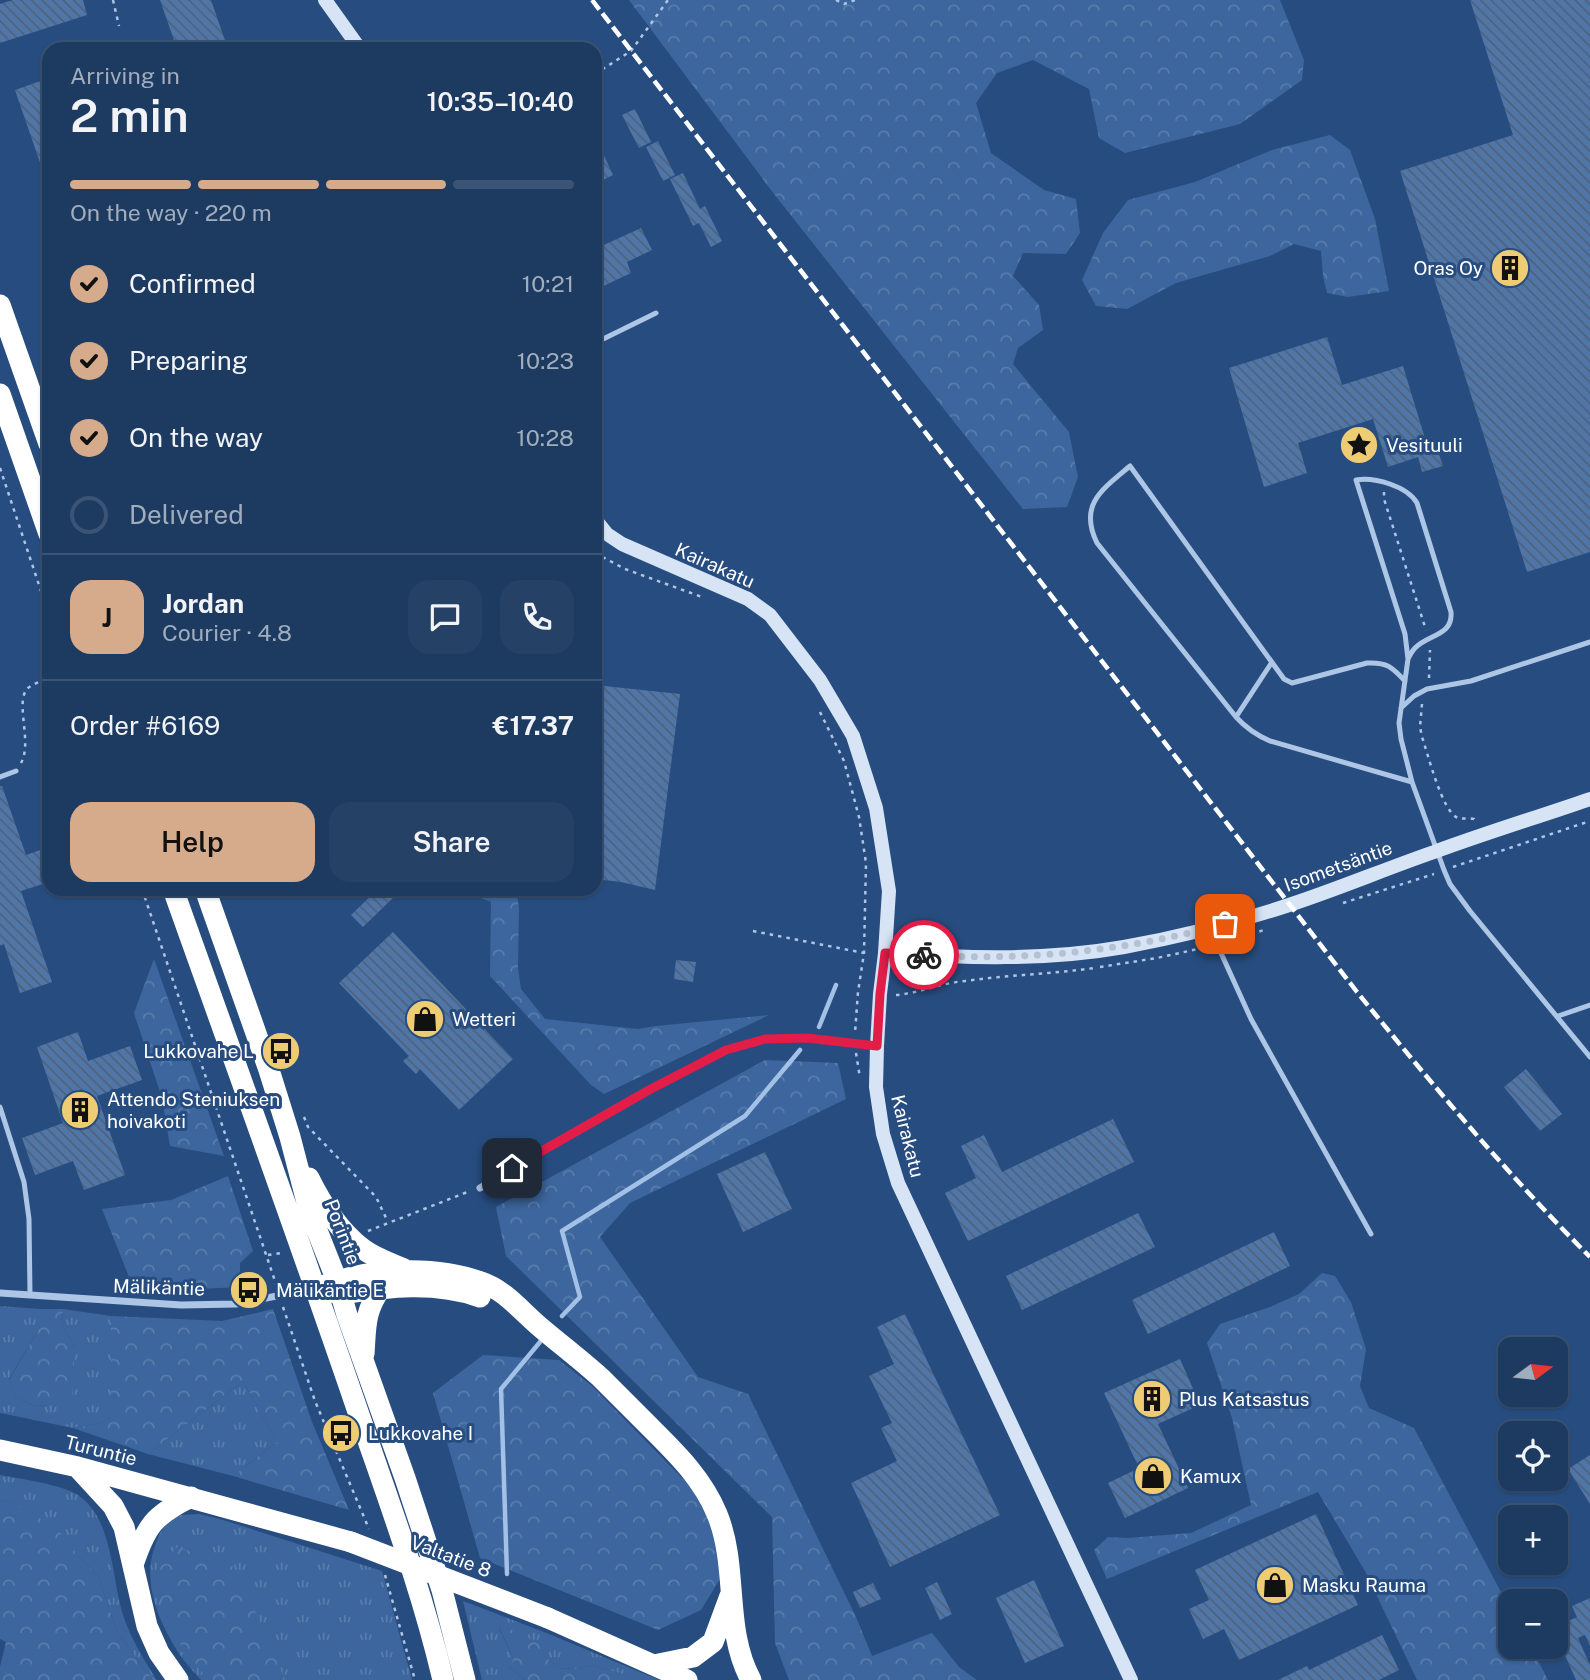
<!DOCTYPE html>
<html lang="en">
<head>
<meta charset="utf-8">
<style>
	:root { --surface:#1d3a60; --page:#254166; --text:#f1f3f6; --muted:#a0adbd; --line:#3b5475; --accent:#d6ab8b }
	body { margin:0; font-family:"Public Sans",sans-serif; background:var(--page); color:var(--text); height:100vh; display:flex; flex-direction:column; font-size:26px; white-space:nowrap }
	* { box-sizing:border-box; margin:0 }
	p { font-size:23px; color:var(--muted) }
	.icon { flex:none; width:38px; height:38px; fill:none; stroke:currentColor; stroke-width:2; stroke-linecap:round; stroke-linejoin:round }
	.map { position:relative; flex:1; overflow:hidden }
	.sheet { position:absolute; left:42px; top:42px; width:560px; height:854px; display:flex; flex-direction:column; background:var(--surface); border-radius:21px; box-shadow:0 2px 5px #0004,0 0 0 2px var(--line) }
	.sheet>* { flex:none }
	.needle { width:46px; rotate:75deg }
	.buttons { position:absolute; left:1498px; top:1337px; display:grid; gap:14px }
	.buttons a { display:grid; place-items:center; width:70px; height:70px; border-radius:14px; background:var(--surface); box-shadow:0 2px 5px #0004,0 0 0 2px var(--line); font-size:35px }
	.pin { position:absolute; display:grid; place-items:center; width:60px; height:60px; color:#fff; margin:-30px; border-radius:14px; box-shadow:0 4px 10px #0006 }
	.courier { position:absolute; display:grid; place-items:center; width:70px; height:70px; margin:-35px; border:5px solid #e11d48; border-radius:50%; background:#fff; color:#222; box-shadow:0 2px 9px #0007 }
	.head em { font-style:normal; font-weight:600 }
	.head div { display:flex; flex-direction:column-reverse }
	.head { display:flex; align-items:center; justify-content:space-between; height:119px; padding:0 28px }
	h1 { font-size:46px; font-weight:600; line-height:52px }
	.bar { display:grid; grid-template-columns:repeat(4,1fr); gap:10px 7px; align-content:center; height:84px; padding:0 28px }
	.bar i { height:9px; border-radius:5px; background:var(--line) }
	.bar .active { background:var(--accent) }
	.bar p { grid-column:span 4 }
	.line { display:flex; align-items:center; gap:18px; padding:0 28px; border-top:2px solid var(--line) }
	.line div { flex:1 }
	.round { display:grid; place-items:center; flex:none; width:74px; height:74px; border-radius:21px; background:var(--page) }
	ol { padding:0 28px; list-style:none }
	li { display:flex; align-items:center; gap:21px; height:77px }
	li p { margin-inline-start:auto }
	li .icon { padding:7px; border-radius:50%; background:var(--accent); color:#111; stroke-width:4 }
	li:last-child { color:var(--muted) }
	li i { width:38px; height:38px; border:4px solid var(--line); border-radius:50% }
	.cta { display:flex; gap:14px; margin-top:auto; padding:14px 28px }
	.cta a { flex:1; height:80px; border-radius:21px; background:var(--accent); color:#111; font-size:28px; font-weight:600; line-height:80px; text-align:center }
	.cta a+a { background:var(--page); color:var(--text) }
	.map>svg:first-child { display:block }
	.grass { fill:url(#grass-tufts) }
	.forest { fill:url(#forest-crowns) }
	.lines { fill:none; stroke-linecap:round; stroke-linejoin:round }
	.stream { stroke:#a3c1e6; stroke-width:4.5 }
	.building { fill:url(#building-back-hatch) }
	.path { stroke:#aec6e6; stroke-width:2.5; stroke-dasharray:3.5 5; stroke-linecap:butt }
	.lane { stroke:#aec6e6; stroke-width:5 }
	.street { stroke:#aec6e6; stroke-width:7 }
	.secondary { stroke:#d7e4f5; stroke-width:14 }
	.highway { stroke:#fff; stroke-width:21 }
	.rail { stroke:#fff; stroke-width:4.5; stroke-dasharray:12 5; stroke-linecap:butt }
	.highway-bridge { stroke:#fff; stroke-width:21 }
	.done { stroke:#b3c1d3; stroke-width:7; stroke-dasharray:0 12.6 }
	.route { stroke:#e11d48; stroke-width:9 }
	.labels { text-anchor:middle; stroke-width:6; stroke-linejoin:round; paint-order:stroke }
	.poi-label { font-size:19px; fill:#fff; stroke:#274d80; text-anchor:start }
	.street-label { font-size:19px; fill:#fff; stroke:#274d80 }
</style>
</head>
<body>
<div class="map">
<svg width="1590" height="1680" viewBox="0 0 1590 1680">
	<defs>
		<pattern id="grass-tufts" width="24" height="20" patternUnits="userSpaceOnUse" patternTransform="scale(1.75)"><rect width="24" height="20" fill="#3c669d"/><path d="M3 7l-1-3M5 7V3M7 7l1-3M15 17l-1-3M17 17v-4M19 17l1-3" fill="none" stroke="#597dac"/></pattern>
		<pattern id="forest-crowns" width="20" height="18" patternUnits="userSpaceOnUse" patternTransform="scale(1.75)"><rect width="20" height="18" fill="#3c669d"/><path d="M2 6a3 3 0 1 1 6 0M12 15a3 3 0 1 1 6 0" fill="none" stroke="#597dac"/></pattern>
		<pattern id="building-back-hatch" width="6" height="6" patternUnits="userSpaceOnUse" patternTransform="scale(1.75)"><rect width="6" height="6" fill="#5076a8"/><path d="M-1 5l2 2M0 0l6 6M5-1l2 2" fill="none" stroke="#4e617a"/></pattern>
	</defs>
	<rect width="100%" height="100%" fill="#274d80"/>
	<path class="grass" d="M0,1306L40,1309V1327L9,1379L16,1397L32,1405L49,1406L75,1347L62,1326L63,1309L111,1316V1415L102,1423L73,1428L0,1413Z
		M243,1381L277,1442L233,1476L148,1454Z
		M0,1475C21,1479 60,1484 78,1495C114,1519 111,1580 124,1618C132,1640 144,1660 156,1679L145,1671L128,1646L118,1634L98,1576L78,1556L15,1503L0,1500Z
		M199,1514L223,1520L382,1571L412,1680H201C194,1672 186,1664 180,1655C160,1625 141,1582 155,1546C159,1534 164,1522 177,1516C183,1514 192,1515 199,1514Z
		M463,1601L549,1634L659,1680H634L629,1676L590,1665L576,1669L559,1668L545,1657L538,1643L499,1628L513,1658L510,1669L526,1680H482Z"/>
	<path class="forest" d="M629,0H1280L1304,60L1302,80L1240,124L1125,153L1099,138L1089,89L1033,60L997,73L976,103L991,153L1044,190L1076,199L1080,233L1066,254L1023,253L1013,276L1039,305L1043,330L1018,348L1013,364L1069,432L1078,477L1067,507L1023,509L774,194Z
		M1330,135L1350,150L1375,219L1389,291L1348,297L1327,293L1323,276L1321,251L1294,244L1270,256L1176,283L1127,309L1096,306L1082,280L1103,233L1128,200L1195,182L1272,150Z
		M473,889H499V892L517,895L519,909L518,968L521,989L545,1019L638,1029L656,1026L769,1015L604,1094L591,1085L490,976L491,902L475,896Z
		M154,959L224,1156L170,1146L162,1098L134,1013Z
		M765,1060L838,1063L846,1099L630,1203L600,1237L698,1377L748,1394L856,1617L872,1656L932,1633L959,1667L977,1680H789L775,1643L772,1517L506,1256L496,1207Z
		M228,1176L253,1251L240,1263V1287L135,1292L102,1209L171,1200Z
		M1322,1273L1335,1276L1351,1302L1366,1349L1360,1386L1369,1408L1414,1428L1510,1609V1647H1531L1548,1680H1417L1365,1571L1318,1492L1107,1579L1094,1550L1108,1537L1128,1538L1191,1533L1251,1505L1232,1418L1207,1343L1220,1324L1270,1307L1299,1294Z
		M40,1309H63L62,1326L75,1347L72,1399L49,1406L32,1405L16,1397L9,1380L40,1327Z
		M273,1309L312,1422L349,1510L233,1476L277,1442L243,1381L148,1454L73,1428L102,1423L111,1415V1316L222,1321Z
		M483,1355L559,1360L592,1386L691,1487L708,1519L718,1548L720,1579L701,1610L658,1630L480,1558L433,1393Z
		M0,1500L15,1503L31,1512L61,1533L78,1556L98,1576L118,1634L128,1646L145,1671L157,1680H0V1667L6,1642L0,1639Z
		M177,1547L192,1552L210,1563L234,1567L244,1583L246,1595L259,1618L285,1680H208L181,1645L163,1611L155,1574L157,1568Z
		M502,1625L539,1643L545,1657L559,1668L576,1669L590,1665L630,1676L634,1680H526L510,1669L513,1658L499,1627Z"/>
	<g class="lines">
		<path class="stream" d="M819,1027L836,985
			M562,1316L580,1297L562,1231L745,1116L800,1050
			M507,1574L501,1389L540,1342"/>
	</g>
	<path class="building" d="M13,0H83L87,15L0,43V4Z
		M160,0H211L228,49H177Z
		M1470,0H1590V552L1527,572L1400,171L1513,135Z
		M49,78V183H47L15,90Z
		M635,109L651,142L639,148L622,115Z
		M595,136L613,175L595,184Z
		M658,141L675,175L663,181L646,147Z
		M683,173L700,209L705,206L722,241L711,247L699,223L693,226L670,179Z
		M641,228L652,250L627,262L631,273L595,290V249Z
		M1327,337L1342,385L1403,366L1427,445L1435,443L1443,466L1422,472L1418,457L1388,467L1373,419L1298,443L1307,473L1264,487L1229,368Z
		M595,685L680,694L655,890L621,882L595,879Z
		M0,786H2L26,855L49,847V882L21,891L52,982L20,993L4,944L0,946Z
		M378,889H388L395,896L363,927L351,915Z
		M393,932L513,1059L459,1110L420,1069L416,1074L403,1061L409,1056L339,983Z
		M676,960L696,962L693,982L674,979Z
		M78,1032L88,1061L130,1046L142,1080L97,1096L125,1175L84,1190L73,1161L35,1175L22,1138L63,1123L37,1047Z
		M1526,1069L1562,1114L1540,1131L1504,1087Z
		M1113,1119L1134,1162L968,1241L945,1193L976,1178L961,1146L984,1135L1002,1172Z
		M765,1152L792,1209L743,1232L717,1174Z
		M1138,1213L1155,1247L1022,1310L1006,1276Z
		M1274,1232L1290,1266L1148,1334L1132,1300Z
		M905,1314L1000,1515L890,1567L851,1483L897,1461L881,1428L892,1423L869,1376L894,1364L877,1327Z
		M1180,1359L1200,1405L1158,1424L1188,1488L1125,1518L1108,1483L1139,1468L1104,1393Z
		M1590,1455V1504L1568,1469Z
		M1316,1514L1358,1605L1239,1660L1224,1629L1203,1639L1189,1609L1209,1600L1195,1570Z
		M1034,1580L1064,1646L1025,1663L996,1598Z
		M937,1582L952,1614L940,1620L925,1588Z
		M873,1583L881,1599L860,1608L853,1592Z
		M1590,1598V1646L1585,1635L1578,1638L1590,1665V1680H1576L1556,1635V1627L1577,1617L1572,1606Z
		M1382,1635L1399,1670L1379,1680H1278L1307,1666L1309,1670Z"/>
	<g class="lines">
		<path class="path" d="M113,0L119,26
			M836,0L844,4L855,0
			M595,74L631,51L668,0
			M0,468L49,615
			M1384,492V499L1426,630
			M595,553L625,569L702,597
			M1429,678L1430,650
			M1422,704L1420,727L1422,737C1428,754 1442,812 1458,818C1462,819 1469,818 1474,819L1475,822
			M820,712L844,761L859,817L866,863L864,953L858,992L855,1033
			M21,763C33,742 14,701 28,688C34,683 42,681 49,679
			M1453,867L1590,821
			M142,889L276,1284
			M1343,903L1434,874
			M753,931L864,953
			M1227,942L1264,930
			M1100,967L1157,958L1207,947
			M896,995C920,993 941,983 965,981C1008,975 1051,974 1094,968
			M856,1053L860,1078
			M304,1117L308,1127L376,1197L388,1222
			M368,1231L470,1191
			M268,1255L282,1253
			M283,1307L315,1401L369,1529
			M327,1429L338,1424
			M385,1575L415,1680"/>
		<path class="lane" d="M595,343L656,313
			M595,376H596
			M1408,659C1410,655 1412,651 1415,648C1429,634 1453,636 1451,612L1417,503C1407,486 1375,477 1356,480L1405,634L1408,659L1399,723L1401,739L1412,782L1444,870L1450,884L1470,911L1590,1057
			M1405,681C1392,667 1387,662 1367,663L1292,683L1284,679L1130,466C1103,489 1078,504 1097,543L1236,717C1246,728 1256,735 1270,741L1412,782
			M1401,708L1414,696L1427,689L1471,681L1590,642
			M1236,717L1272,662
			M0,777L16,771
			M1211,931L1251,1019L1371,1234
			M1558,1016L1590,1005
			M0,1107L24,1182L29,1219L30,1295"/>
		<path class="street" d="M480,1188L529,1158L625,1103L726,1050L765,1039L807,1038L877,1046
			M0,1293L181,1305L236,1304L312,1289"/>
		<path class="secondary" d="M325,0L360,49
			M595,519L607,534L622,544L748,599L770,615L820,680L853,736L876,808L889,891L885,953L880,994L877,1046L876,1087L883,1134L898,1183L1131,1680
			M885,953C965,958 1045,961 1124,947C1179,937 1235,923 1289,905C1338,889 1385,869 1434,852C1485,833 1538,817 1590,799"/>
		<path class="highway" d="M0,305L49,444
			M0,394L49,534
			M173,889C234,1060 296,1231 355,1403C386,1494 421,1586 443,1680
			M205,889L269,1070L290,1137L309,1210L337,1281L347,1315L405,1478L442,1590L465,1680
			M309,1178C321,1203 340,1232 363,1249C375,1258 390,1263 404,1269
			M325,1285C371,1268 435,1265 481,1282C505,1290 521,1311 540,1327C560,1344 581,1360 601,1378C616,1393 631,1408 646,1423C674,1451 702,1477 717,1514C739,1567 723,1629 751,1680
			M335,1293L342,1294C388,1287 434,1281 480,1297
			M364,1354C366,1327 364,1312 381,1288
			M0,1450L78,1467L351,1542
			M78,1468L113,1506L124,1527L147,1626L159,1653L178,1680
			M133,1565C146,1526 154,1515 191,1497
			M548,1618L687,1680
			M654,1665L693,1657L713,1642L730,1596"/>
		<path class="rail" d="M592,0L1357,992C1431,1083 1507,1174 1590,1257"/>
		<path class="highway-bridge" d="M351,1542L548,1618"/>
	</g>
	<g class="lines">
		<path class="done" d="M924,955C1028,961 1125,951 1225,924"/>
		<path class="route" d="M512,1168L649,1090L726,1050L765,1039L807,1038L877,1046L880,994L885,953L924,955"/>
	</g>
	<defs>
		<g id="building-disc" transform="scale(2.0125)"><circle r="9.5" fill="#eecc74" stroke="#274d80"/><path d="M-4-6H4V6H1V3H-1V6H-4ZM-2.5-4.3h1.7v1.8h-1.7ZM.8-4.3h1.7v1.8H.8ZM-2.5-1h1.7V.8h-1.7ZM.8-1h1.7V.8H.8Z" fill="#111"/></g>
		<g id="sight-disc" transform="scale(2.0125)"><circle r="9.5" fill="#eecc74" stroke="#274d80"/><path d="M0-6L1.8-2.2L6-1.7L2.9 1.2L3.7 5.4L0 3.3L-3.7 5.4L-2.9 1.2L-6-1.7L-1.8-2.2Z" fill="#111"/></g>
		<g id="shop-disc" transform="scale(2.0125)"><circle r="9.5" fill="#eecc74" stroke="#274d80"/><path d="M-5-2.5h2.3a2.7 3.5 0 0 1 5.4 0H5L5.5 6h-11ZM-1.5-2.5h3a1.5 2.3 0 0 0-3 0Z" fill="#111"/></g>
		<g id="bus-disc" transform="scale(2.0125)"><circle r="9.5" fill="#eecc74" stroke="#274d80"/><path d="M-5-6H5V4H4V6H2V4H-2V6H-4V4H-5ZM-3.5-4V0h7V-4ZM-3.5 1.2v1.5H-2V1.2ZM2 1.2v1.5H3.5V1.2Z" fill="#111"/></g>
	</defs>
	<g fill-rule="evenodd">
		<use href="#building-disc" x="1510" y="268"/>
		<use href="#sight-disc" x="1359" y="445"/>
		<use href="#shop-disc" x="425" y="1019"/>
		<use href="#bus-disc" x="281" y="1051"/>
		<use href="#building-disc" x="80" y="1110"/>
		<use href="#bus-disc" x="249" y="1290"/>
		<use href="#building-disc" x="1152" y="1399"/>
		<use href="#bus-disc" x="341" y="1433"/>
		<use href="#shop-disc" x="1153" y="1476"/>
		<use href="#shop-disc" x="1275" y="1585"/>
	</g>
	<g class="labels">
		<g class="poi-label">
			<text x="1483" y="275" text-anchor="end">Oras Oy</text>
			<text x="1386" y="452">Vesituuli</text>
			<text x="452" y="1026">Wetteri</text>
			<text x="254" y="1058" text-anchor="end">Lukkovahe L</text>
			<text x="107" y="1106">Attendo Steniuksen<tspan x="107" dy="22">hoivakoti</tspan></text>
			<text x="276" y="1297">Mälikäntie E</text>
			<text x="1179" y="1406">Plus Katsastus</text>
			<text x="368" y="1440">Lukkovahe I</text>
			<text x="1180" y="1483">Kamux</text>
			<text x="1302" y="1592">Masku Rauma</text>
		</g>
		<g class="street-label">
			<text transform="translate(715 565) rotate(24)" y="7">Kairakatu</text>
			<text transform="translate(1338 866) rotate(-20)" y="7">Isometsäntie</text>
			<text transform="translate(908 1136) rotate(76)" y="7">Kairakatu</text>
			<text transform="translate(343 1232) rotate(69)" y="7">Porintie</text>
			<text transform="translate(159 1287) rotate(2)" y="7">Mälikäntie</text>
			<text transform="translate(101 1450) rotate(14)" y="7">Turuntie</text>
			<text transform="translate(451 1556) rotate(21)" y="7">Valtatie 8</text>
		</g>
	</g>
</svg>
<div class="buttons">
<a><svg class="needle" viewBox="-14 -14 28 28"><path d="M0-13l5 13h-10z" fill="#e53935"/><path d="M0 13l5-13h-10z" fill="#a0adbd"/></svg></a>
<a><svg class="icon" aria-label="locate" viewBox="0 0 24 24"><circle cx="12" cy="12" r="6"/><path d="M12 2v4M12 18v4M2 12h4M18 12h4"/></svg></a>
<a>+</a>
<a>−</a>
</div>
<div class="pin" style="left:1225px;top:924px;background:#ea580c"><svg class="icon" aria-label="bag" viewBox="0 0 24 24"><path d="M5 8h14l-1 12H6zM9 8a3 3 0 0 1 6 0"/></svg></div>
<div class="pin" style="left:512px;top:1168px;background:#1f2937"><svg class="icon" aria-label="home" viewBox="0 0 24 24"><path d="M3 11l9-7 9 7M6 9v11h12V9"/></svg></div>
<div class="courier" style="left:924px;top:955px"><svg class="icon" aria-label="bike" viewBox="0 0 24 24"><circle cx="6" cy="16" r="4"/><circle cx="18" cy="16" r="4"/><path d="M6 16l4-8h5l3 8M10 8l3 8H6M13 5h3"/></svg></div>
<section class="sheet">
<div class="head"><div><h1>2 min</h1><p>Arriving in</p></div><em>10:35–10:40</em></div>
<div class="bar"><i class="active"></i><i class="active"></i><i class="active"></i><i></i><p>On the way · 220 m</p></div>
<ol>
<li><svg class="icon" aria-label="check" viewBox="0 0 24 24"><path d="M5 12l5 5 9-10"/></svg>Confirmed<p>10:21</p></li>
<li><svg class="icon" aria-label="check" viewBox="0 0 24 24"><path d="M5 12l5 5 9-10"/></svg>Preparing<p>10:23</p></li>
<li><svg class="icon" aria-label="check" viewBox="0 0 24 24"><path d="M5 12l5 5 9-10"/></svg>On the way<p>10:28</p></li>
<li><i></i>Delivered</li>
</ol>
<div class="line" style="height:126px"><b class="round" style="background:var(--accent);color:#111">J</b><div><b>Jordan</b><p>Courier · 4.8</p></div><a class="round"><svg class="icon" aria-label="chat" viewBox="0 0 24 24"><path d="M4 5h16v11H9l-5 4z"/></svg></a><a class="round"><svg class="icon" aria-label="phone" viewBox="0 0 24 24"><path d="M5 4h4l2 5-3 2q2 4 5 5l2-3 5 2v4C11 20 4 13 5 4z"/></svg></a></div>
<div class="line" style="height:91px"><div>Order #6169</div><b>€17.37</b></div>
<div class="cta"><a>Help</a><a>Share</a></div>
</section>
</div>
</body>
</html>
